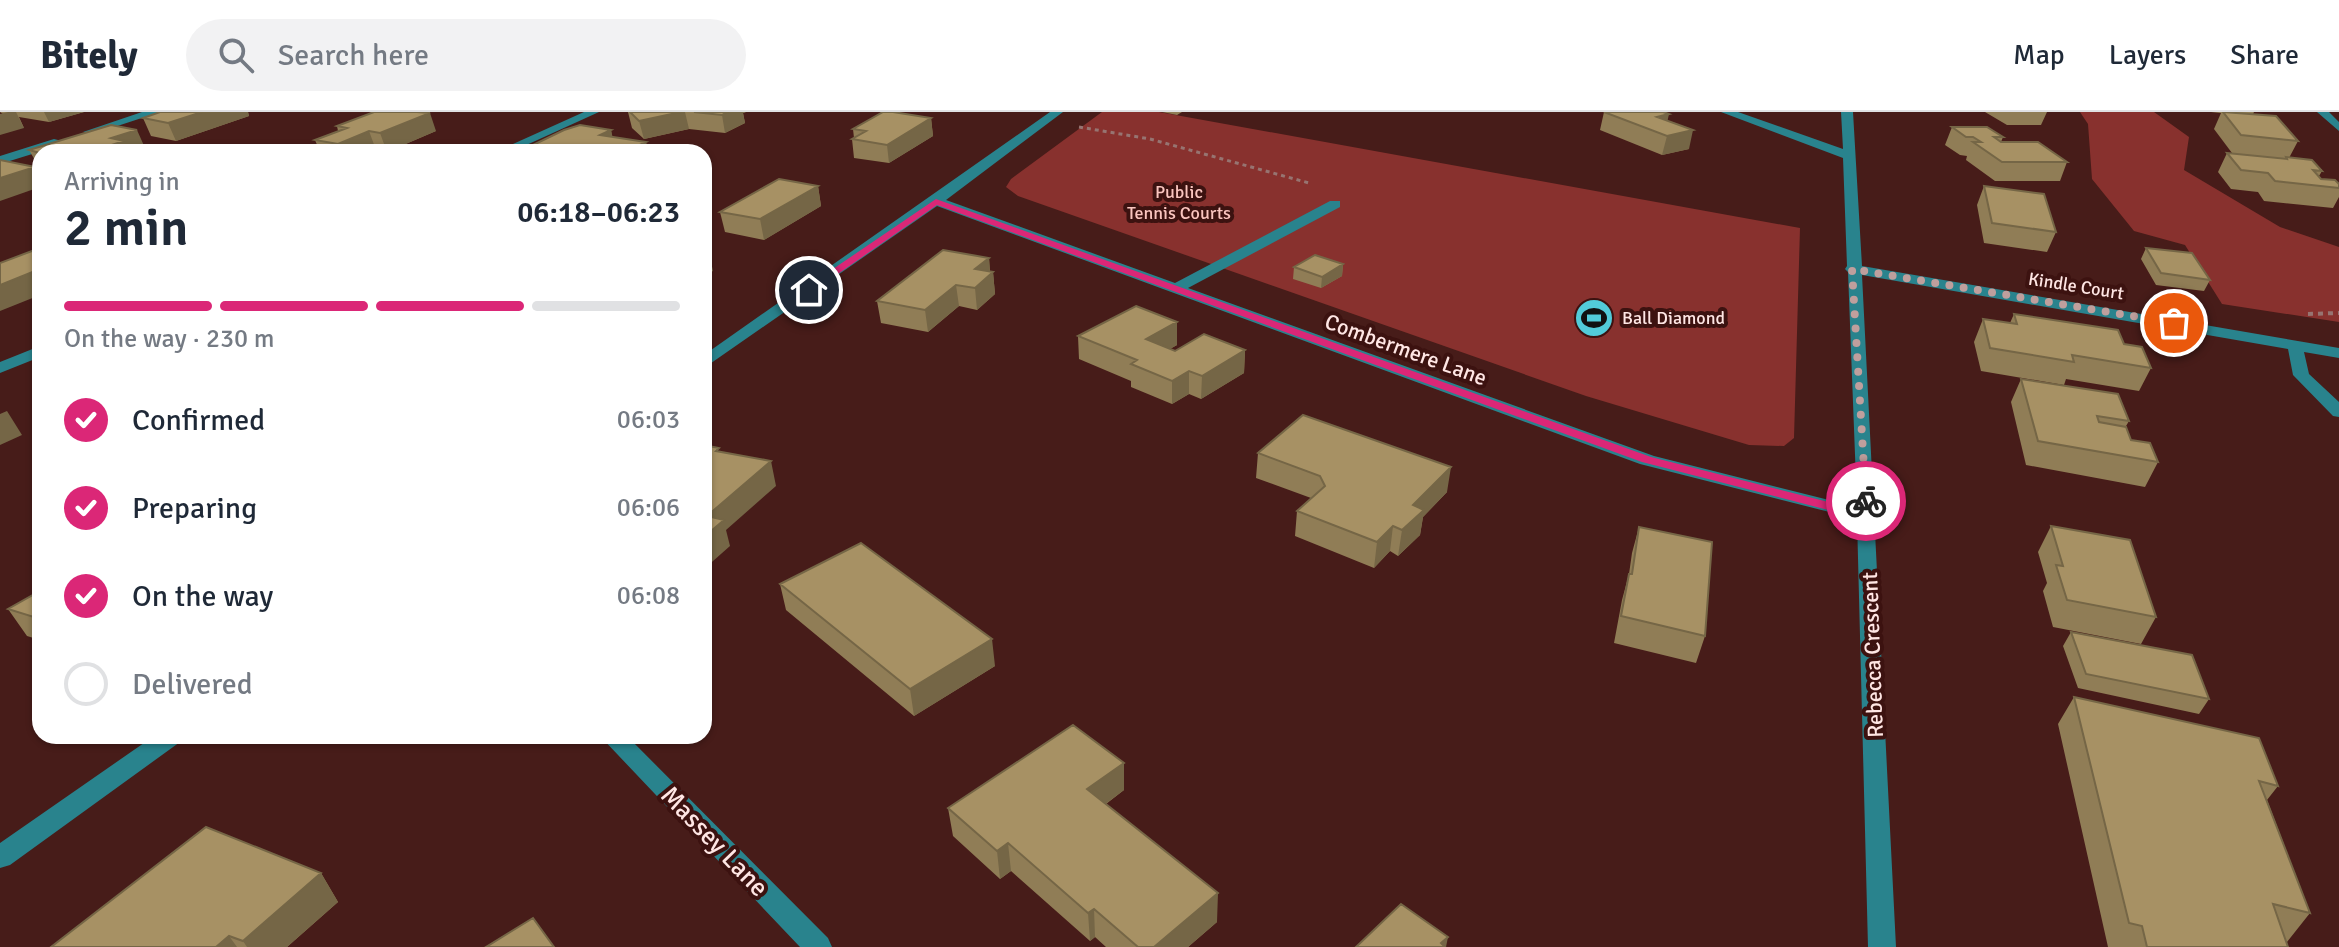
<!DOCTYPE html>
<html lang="en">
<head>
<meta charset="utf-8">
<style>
	:root { --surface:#fff; --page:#f2f2f3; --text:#1f2937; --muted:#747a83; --line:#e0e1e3; --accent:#db2777 }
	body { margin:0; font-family:Signika,sans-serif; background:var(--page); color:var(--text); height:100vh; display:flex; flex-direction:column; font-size:30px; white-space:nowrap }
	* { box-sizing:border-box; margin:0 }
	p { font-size:26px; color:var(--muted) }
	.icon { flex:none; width:44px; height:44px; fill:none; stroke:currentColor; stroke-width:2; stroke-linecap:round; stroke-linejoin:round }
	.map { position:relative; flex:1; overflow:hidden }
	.details { position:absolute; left:32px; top:32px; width:680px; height:600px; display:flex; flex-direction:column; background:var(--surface); border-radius:24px; box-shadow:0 2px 6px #0004 }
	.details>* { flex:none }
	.pin { position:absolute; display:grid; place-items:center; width:68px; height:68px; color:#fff; margin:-34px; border:4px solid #fff; border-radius:50%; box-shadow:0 2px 8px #0007 }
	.courier { position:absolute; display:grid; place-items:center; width:80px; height:80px; margin:-40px; border:6px solid #db2777; border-radius:50%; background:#fff; color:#222; box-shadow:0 2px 10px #0007 }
	.summary em { font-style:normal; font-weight:600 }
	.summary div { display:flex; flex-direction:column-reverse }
	.summary { display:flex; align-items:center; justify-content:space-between; height:136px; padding:0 32px }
	h1 { font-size:52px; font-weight:600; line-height:60px }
	.bar { display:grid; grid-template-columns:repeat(4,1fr); gap:12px 8px; align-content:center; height:96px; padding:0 32px }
	.bar i { height:10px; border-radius:6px; background:var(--line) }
	.bar .on { background:var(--accent) }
	.bar p { grid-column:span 4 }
	ol { padding:0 32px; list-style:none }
	li { display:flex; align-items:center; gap:24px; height:88px }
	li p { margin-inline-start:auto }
	li .icon { padding:8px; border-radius:50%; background:var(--accent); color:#fff; stroke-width:4 }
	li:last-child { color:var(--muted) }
	li i { width:44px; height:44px; border:4px solid var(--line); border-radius:50% }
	header { display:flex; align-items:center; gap:48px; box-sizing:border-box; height:112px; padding:0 40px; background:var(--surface); border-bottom:2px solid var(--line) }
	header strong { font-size:38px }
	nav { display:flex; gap:44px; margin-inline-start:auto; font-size:28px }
	.search { width:560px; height:72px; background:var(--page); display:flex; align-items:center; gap:20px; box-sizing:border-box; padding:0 28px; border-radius:44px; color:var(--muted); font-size:30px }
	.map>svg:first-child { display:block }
	.green { fill:#88312e }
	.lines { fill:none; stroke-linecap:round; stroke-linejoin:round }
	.path-far1 { stroke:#977471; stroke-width:3; stroke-dasharray:4 4; stroke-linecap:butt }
	.path { stroke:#977471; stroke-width:4; stroke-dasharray:5 5; stroke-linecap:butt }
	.minor { fill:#29838d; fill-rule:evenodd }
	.wall { fill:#907d56 }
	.shaded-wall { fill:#756646 }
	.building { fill:#a79164; stroke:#756646; stroke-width:2 }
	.route { fill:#db2777 }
	.done { stroke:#bf9f9d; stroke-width:8; stroke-dasharray:0 14.4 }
	.labels { text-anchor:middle; stroke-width:8; stroke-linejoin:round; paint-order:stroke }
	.far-park-label { font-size:18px; fill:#fac5bf; stroke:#3c1210 }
	.far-street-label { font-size:18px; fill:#ffe6e4; stroke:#3c1210 }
	.far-poi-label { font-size:18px; fill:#ffe6e4; stroke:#3c1210; text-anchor:start }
	.street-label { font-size:22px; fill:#ffe6e4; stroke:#3c1210 }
	.near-street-label { font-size:26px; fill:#ffe6e4; stroke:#3c1210 }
</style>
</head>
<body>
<header>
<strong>Bitely</strong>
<div class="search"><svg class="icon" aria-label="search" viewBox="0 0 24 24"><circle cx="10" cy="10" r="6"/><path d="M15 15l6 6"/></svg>Search here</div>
<nav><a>Map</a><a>Layers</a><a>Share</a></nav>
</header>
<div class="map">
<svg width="2339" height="835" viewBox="0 0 2339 835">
	<rect width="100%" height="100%" fill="#471c19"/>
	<path class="green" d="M1102,0H1159L1800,116L1794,326L1784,334L1749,333L1586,284L1018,84L1006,75L1011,67Z
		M2080,0H2154L2189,25L2184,58L2280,115L2339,135V210L2222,192L2185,133L2134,119L2092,67L2088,12Z"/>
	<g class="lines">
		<path class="path-far1" d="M1079,15L1150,27L1309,71"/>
		<path class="path" d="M2308,202L2339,201"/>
		<path class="minor" d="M142,0H160L93,22L83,20Z
			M584,0H599L511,40H495Z
			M1050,0H1063L946,88L1175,171L1330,89H1340V95L1188,176L1654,344L1857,395L1848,160L1845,157L1847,154L1843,46L1721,0H1738L1843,37L1841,0H1853L1862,154L2339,236V246L2304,240L2309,262L2339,290V305L2333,304L2293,263L2288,237L1862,163L1896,835H1868L1857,407L1640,352L937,94L704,256V243Z
			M2317,0H2329L2339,10V19Z
			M54,27L58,28V34L0,52V44Z
			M40,234V245L0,261V250Z
			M154,624H183L180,630L10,753L0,756V731Z
			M600,624H627L828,826L832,835H800Z"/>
	</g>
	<path class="wall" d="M0,0H84L49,10L19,5L24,16Z
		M160,0H248L249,4L176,29L151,24L143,6Z
		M628,0H746L743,1L745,11L725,21L689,17L644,27L632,16Z
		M1162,0H1182L1177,3Z
		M1604,0L1667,8L1689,37L1662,43L1600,18Z
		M1985,0H2047L2041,13H2007Z
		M2211,0H2254L2253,2L2298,29L2289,46L2322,59L2319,64L2321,67L2339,72V85L2333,96L2264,89L2258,80L2231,77L2218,60L2227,41H2232L2214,17L2221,1Z
		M931,6L933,24L889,51L854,46L852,27L854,26L853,17Z
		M337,14L436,19L387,40L376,38L371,40H320L315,28L338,19Z
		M1952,15L2003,25L2001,30L2067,50L2060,69H1995L1966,48L1967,44L1960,43L1945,33Z
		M611,18L612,25L646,30L648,40H535L533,33Z
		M145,36L40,40V57L29,38Z
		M818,74L821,94L764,128L725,120L720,100Z
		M1984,74L2056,120L2047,140L1984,131L1977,93Z
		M2146,136L2210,168L2204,179L2156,173L2141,147Z
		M989,146L990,160H993L995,182L977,198L959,194L928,220L881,211L877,189Z
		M1343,152L1342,164L1321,176L1293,167L1294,155Z
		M2014,202L2124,232L2151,256L2139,279L2066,267L2064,273L1981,259L1974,230L1983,207L2010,211Z
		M1177,210V233L1170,237L1175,239L1245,238L1244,261L1201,287L1189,282L1172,292L1131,275V269L1079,247L1078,224Z
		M2021,267L2129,309L2126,314L2131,328L2158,350L2145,375L2026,353L2011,290Z
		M1258,341L1447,380L1423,405L1420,423L1398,444L1390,439L1374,456L1295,424L1297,399L1311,386L1256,366Z
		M2051,414L2156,505L2141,532L2053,515L2043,479L2047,471L2038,440Z
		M1639,415L1705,524L1696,551L1614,531L1622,488L1629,462L1632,441Z
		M780,472L995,554L914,604L786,498Z
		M40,479V528L27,524L8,497Z
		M2071,520L2209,587L2199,602L2078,576L2063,534Z
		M2074,585L2278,674L2267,688L2310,801L2287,830L2286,829L2288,835H2108L2058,612Z
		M1124,651V678L1106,692L1217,810L1188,835H1106L1095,825L1090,829L1011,759L1000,767L953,724L948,696Z
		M321,761L338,790L287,835H51Z"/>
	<path class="shaded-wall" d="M8,0H16L24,16L0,23V2Z
		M44,0H84L49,10Z
		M202,0H248L249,4L176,29L168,11Z
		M681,0H685L689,17L644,27L639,9Z
		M727,0H746L743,1L745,11L725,21L722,3Z
		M430,1L436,19L387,40L380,21Z
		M1669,2L1665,20L1657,5Z
		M931,6L933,24L889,51L887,33Z
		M137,18L145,36L133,40H90L111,26Z
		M611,18L615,36L600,23Z
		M1693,18L1689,37L1662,43L1667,24Z
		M369,19L376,38L371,40H341L338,32Z
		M646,30L648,40H625Z
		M35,55L40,65V75L0,89V91V66Z
		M818,74L821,94L764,128L760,107Z
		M708,137L713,159L704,164V140Z
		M989,146L990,163L993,160L995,182L977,198L975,176V157Z
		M1343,152L1342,164L1321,176L1322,165Z
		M40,157V183L0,199V173Z
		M956,173L959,194L928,220L925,198Z
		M1177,210V233L1146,250V227Z
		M1245,238L1244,261L1201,287L1202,264Z
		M1189,259V282L1172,292V269Z
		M7,299L22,323L0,333V302Z
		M771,349L776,374L726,418L730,434L704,457V425L707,404Z
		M1451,355L1447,380L1423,405L1420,423L1398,444L1402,418L1413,393Z
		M1393,414L1390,439L1374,456L1377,430Z
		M992,527L995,554L914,604L910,577Z
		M1124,651V678L1088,705L1087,677Z
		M1008,731L1011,759L1000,767L997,739Z
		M321,761L338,790L287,835H247L243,829Z
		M1218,781L1217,810L1188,835H1154Z
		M1094,797L1095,825L1090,829L1088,801Z
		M229,824L237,835H216Z
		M1448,825L1446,835L1441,831Z"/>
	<path class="building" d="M160,0H202L168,11L143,6Z
		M374,0H417L430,1L380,21L369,19L338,32L315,28L347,16L337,14Z
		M630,0H681L639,9Z
		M694,0H727L722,3Z
		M883,0H893L931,6L887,33L852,27L866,19L853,17Z
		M1604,0H1663L1669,2L1657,5L1693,18L1667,24Z
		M2223,0L2276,4L2298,29L2241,23Z
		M111,13L137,18L111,26L124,29L90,40L40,41L29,38Z
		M580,13L611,18L600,23L646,30L625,40H549L556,36L533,33L564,18Z
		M1952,15H1987L2003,25H1994L2001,30H2038L2067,50H2002L1973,30H1981L1973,25H1966Z
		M2227,41L2287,47L2286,45L2312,48L2322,59L2313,58L2321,67L2335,68L2339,72V76L2275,69L2268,61L2241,58Z
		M0,48L35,55L0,66Z
		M779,67L818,74L760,107L720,100Z
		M1984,74L2044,82L2056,120L1992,111Z
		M40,136V157L0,173V151Z
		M2146,136L2192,141L2210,168L2161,161Z
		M943,138L989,146L975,157L993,160L975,176L956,173L925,198L877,189Z
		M1315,143L1343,152L1322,165L1294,155Z
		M1136,194L1177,210L1146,227L1175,239L1204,222L1245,238L1202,264L1189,259L1172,269L1131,252L1137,248L1078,224Z
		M2014,202L2118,218L2124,232L2142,235L2151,256L2072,243L2074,250L1990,236L1983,207L2017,212Z
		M2021,267L2118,282L2129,309L2097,304L2099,310L2126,315L2131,328L2150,331L2158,350L2038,329Z
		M1303,303L1451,355L1413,393L1424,398L1402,418L1393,414L1377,430L1297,399L1325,374L1320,364L1258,341Z
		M704,333L719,336L716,339L771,349L707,404L724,408L704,425Z
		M2051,414L2130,428L2156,505L2067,488L2056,453L2063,454Z
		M1639,415L1712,430L1705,524L1621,504L1629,462H1632Z
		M861,431L992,527L910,577L780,472Z
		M40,479V507L8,497Z
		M2071,520L2192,543L2209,587L2086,562Z
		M2074,585L2259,626L2278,674L2259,669L2310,801L2273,792L2288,835H2147L2142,814L2129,811Z
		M1073,613L1124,651L1087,677L1218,781L1154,835H1138L1094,797L1088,801L1008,731L997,739L948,696Z
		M206,715L321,761L243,829L229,824L216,835H51Z
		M1401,792L1448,825L1441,831L1445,835H1356Z
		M533,806L554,835H486Z"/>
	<path class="route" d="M936,87L1651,345L1860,398L1862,387H1871L1874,404L1867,408L1642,350L937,93L812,180H805V176Z"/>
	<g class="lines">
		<path class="done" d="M1866,389L1852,157L2174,211"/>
	</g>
	<defs>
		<g id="stadium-disc" transform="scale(2)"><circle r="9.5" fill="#52cbd9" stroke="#3c1210"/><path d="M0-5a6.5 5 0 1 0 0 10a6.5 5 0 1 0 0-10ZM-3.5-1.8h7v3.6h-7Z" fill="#111"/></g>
	</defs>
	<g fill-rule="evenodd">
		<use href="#stadium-disc" x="1594" y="206"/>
	</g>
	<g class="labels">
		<g class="far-park-label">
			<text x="1179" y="86">Public<tspan x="1179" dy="21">Tennis Courts</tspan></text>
		</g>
		<g class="far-street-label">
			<text transform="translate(2076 174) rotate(9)" y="6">Kindle Court</text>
		</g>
		<g class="far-poi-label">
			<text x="1622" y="212">Ball Diamond</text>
		</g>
		<g class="street-label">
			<text transform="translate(1406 237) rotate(20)" y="8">Combermere Lane</text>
			<text transform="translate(1872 543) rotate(-92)" y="8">Rebecca Crescent</text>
		</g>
		<g class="near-street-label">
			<text transform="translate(715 729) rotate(46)" y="9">Massey Lane</text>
		</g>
	</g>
</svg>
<div class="pin" style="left:2174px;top:211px;background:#ea580c"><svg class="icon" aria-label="bag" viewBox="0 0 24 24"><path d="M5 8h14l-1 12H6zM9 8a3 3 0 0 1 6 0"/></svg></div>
<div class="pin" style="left:809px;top:178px;background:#1f2937"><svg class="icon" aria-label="home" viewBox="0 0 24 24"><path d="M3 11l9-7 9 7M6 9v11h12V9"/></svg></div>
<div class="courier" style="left:1866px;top:389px"><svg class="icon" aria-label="bike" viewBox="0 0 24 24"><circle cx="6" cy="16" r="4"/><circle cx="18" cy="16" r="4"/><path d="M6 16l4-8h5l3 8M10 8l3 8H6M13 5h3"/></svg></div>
<section class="details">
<div class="summary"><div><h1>2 min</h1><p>Arriving in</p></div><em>06:18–06:23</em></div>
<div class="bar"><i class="on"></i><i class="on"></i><i class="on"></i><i></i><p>On the way · 230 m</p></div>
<ol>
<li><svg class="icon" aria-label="check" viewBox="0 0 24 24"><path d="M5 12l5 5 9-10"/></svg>Confirmed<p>06:03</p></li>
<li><svg class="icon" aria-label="check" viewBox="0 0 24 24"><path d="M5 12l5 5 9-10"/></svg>Preparing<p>06:06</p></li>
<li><svg class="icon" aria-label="check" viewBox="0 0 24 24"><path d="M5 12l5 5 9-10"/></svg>On the way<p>06:08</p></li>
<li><i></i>Delivered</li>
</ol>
</section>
</div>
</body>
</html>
